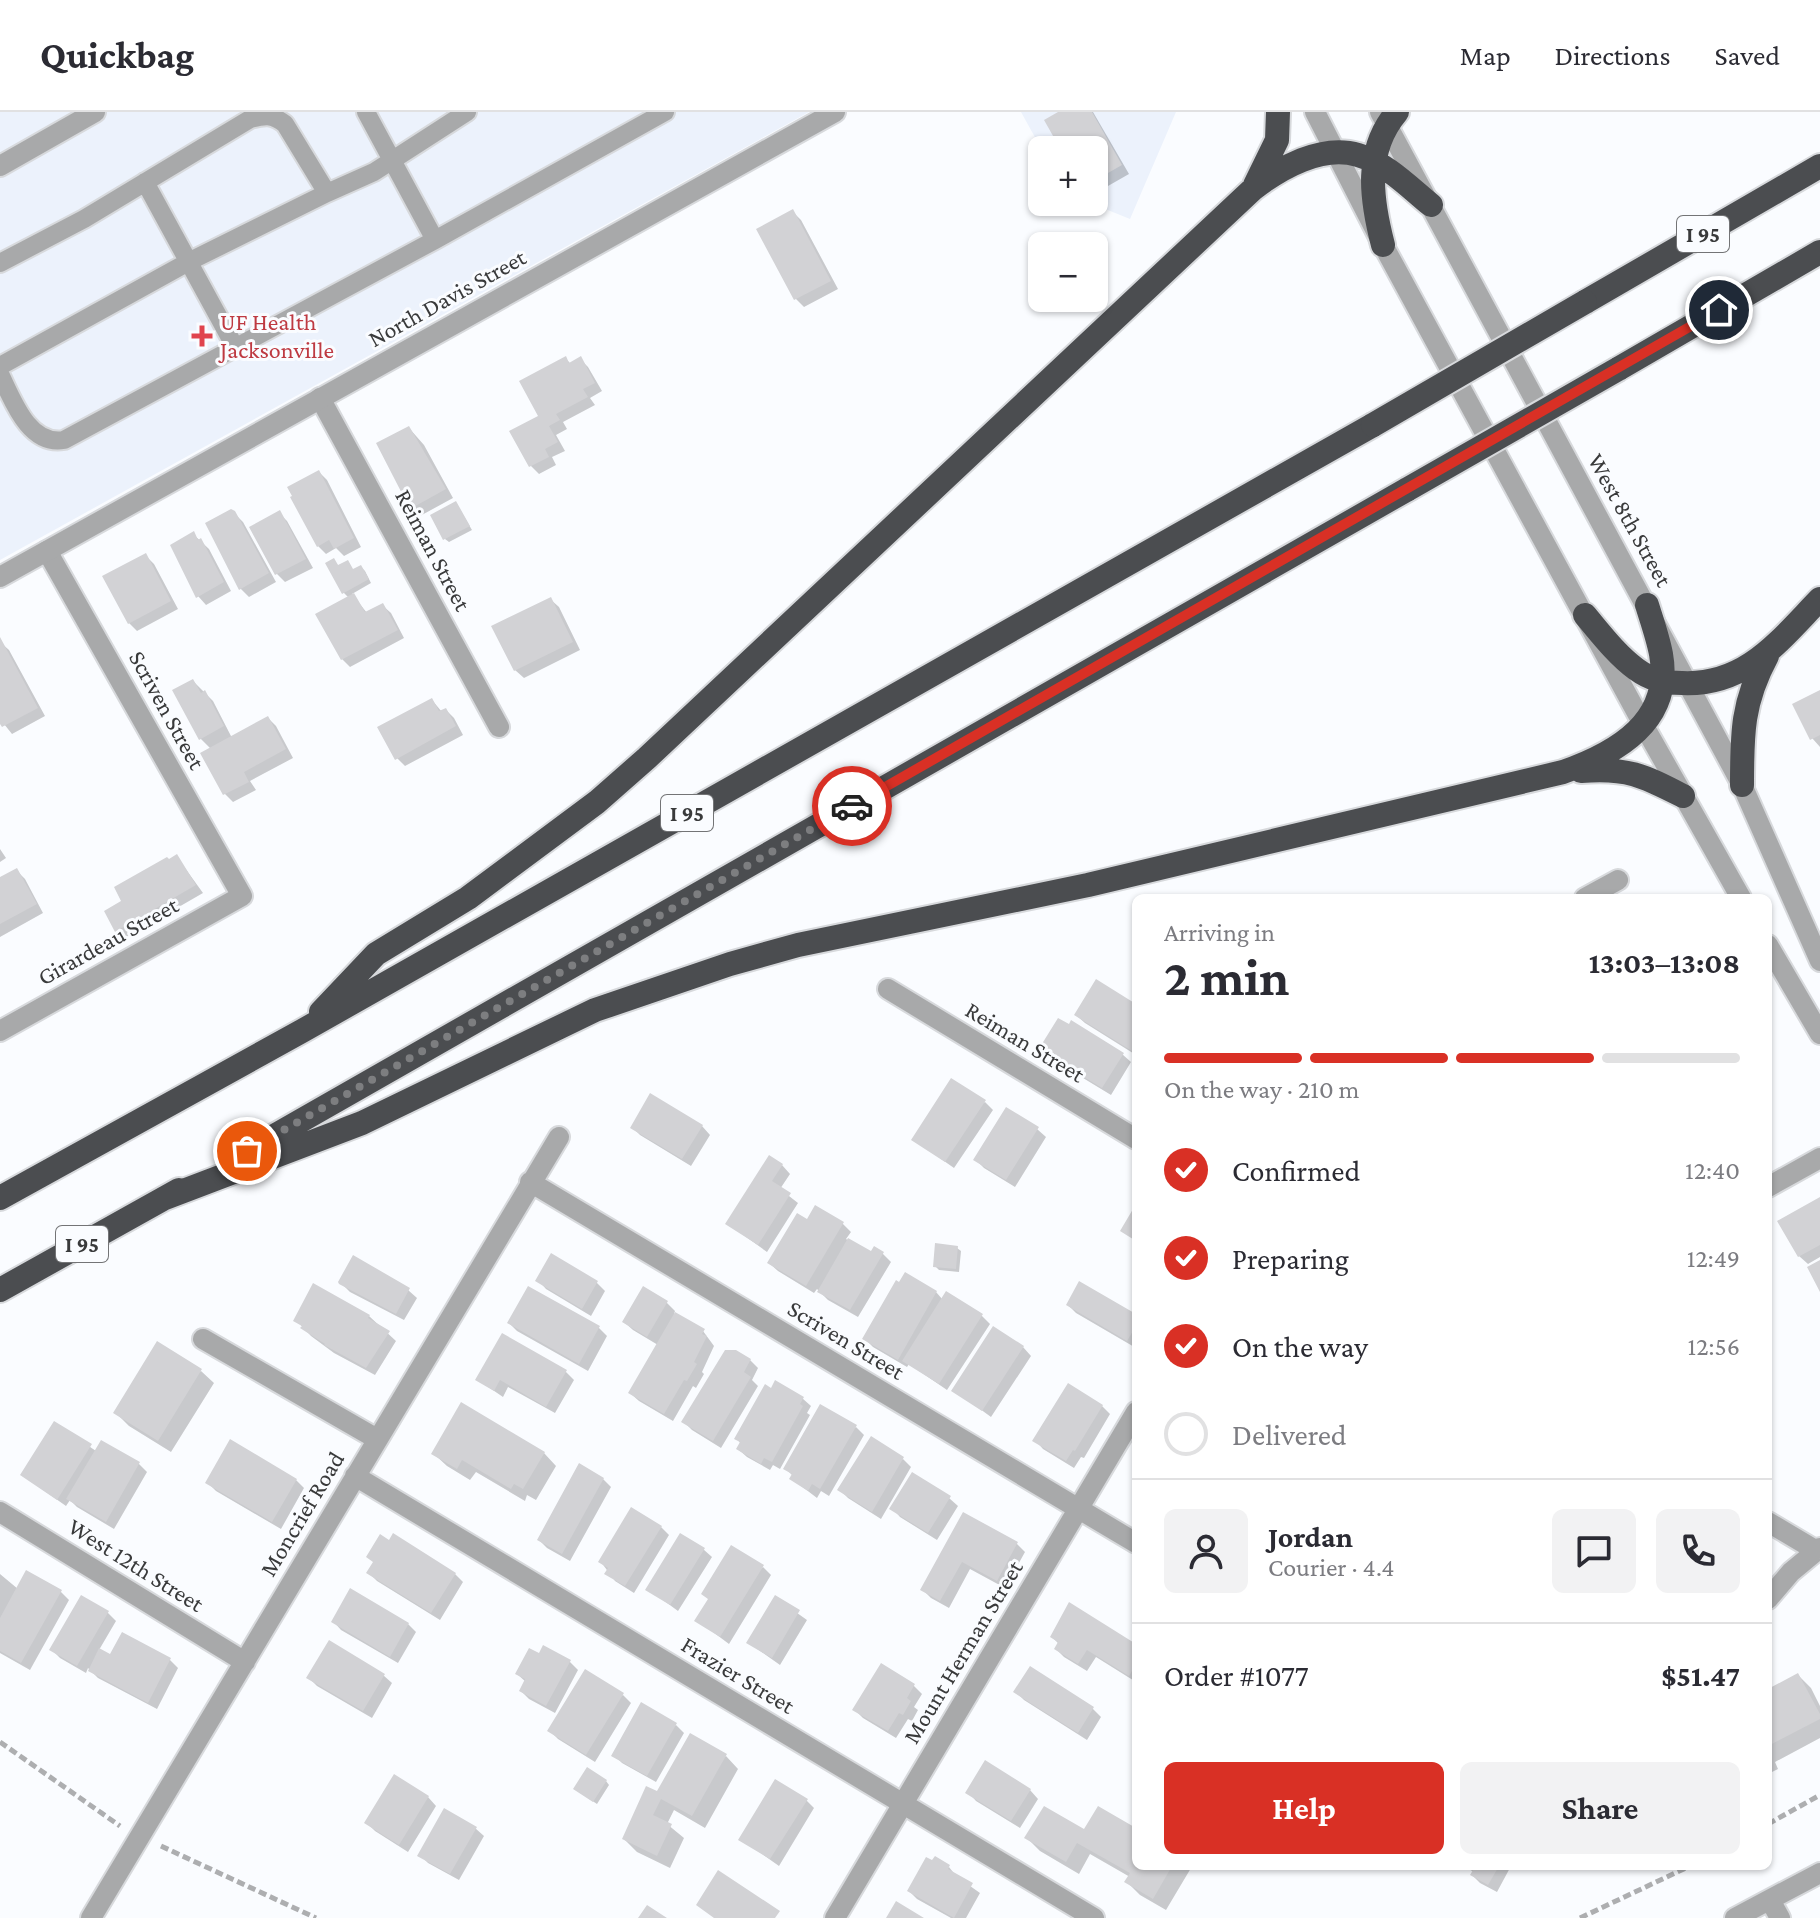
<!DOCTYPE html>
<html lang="en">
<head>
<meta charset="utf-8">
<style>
	:root { --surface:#fff; --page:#f2f2f3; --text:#2b2b33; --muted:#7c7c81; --line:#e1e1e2; --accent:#d93025 }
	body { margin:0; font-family:"Crimson Pro",serif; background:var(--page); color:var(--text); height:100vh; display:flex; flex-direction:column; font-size:30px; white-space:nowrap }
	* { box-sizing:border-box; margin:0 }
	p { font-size:26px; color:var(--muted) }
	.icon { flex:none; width:44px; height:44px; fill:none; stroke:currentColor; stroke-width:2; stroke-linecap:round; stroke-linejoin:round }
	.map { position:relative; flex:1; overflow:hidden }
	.drawer { position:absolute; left:1132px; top:782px; width:640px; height:976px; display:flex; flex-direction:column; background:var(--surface); border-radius:12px; box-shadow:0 2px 6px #0004 }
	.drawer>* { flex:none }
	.tools { position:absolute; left:1028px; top:24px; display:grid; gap:16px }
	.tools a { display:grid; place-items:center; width:80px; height:80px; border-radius:12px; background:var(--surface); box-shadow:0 2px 6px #0004; font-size:40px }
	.pin { position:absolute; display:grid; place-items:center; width:68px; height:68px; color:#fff; margin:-34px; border:4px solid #fff; border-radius:50%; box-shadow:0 2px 8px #0007 }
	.courier { position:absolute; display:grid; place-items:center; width:80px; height:80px; margin:-40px; border:6px solid #d93025; border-radius:50%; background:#fff; color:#222; box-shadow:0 2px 10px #0007 }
	.summary em { font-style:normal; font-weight:700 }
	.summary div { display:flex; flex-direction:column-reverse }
	.summary { display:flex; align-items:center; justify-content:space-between; height:136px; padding:0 32px }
	h1 { font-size:52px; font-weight:700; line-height:60px }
	.bar { display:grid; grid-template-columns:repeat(4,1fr); gap:12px 8px; align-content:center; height:96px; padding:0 32px }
	.bar i { height:10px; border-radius:6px; background:var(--line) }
	.bar .current { background:var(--accent) }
	.bar p { grid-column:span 4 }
	.line { display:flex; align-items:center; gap:20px; padding:0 32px; border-top:2px solid var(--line) }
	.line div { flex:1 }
	.round { display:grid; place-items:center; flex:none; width:84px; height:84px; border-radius:12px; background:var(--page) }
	ol { padding:0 32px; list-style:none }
	li { display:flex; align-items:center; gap:24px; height:88px }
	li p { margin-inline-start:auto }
	li .icon { padding:8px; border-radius:50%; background:var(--accent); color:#fff; stroke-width:4 }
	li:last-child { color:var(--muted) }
	li i { width:44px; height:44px; border:4px solid var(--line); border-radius:50% }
	.cta { display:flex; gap:16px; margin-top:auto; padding:16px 32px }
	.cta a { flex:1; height:92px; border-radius:12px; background:var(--accent); color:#fff; font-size:32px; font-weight:700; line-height:92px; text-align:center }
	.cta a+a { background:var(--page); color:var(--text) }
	header { display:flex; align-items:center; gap:48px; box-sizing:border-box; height:112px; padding:0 40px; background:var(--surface); border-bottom:2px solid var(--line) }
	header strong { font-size:38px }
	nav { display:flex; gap:44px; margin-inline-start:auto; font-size:28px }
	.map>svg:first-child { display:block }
	.built { fill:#ecf2fc }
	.shadow { fill:#0003 }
	.building { fill:#d2d2d5 }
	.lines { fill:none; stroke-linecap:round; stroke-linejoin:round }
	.service-casing { stroke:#d7d9dc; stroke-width:22 }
	.minor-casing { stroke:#d7d9dc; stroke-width:24 }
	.tertiary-casing { stroke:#d7d9dc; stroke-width:24 }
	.motorway-casing { stroke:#d7d9dc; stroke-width:28 }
	.path { stroke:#adaeb0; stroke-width:5; stroke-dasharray:8 4; stroke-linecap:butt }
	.service { stroke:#a8a9aa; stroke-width:18 }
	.minor { stroke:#a8a9aa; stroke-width:20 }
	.tertiary { stroke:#a8a9aa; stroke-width:20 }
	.motorway { stroke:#4b4d50; stroke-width:24 }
	.motorway-bridge-casing { stroke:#d7d9dc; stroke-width:28; stroke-linecap:butt }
	.motorway-bridge { stroke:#4b4d50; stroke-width:24 }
	.done { stroke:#7d7e80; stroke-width:8; stroke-dasharray:0 14.4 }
	.route { stroke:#d93025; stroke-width:10 }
	.health-dot { fill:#e0444e; stroke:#fafcff; stroke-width:3 }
	.labels { text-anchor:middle; stroke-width:6; stroke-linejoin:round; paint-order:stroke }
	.shield { fill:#fafcff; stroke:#737476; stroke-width:2 }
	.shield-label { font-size:22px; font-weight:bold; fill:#393a3b }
	.street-label { font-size:24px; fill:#393a3b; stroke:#fafcff }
	.health-label { font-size:24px; fill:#be3a42; stroke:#fafcff; text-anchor:start }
</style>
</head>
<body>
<header>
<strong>Quickbag</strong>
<nav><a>Map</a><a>Directions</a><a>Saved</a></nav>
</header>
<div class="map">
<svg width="1820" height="1806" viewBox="0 0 1820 1806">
	<rect width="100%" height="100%" fill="#fafcff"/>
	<path class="built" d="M0,0H809L0,448Z
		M1021,0H1176L1130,107L1088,90H1094V38H1042Z"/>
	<path class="shadow" d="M1062,0H1093L1129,62L1094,82V38H1063Z
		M792,99L801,108L838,177L804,195L796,187L758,118Z
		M565,246L571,252L580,247L588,255L602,279L590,286L595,293L563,310L567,317L556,323L565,339L552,345L556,353L539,362L531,354L540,305Z
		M409,316L424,333L453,386L420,404L412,396Z
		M319,360L327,368L361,435L344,444L336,436L326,442L318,434L295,385Z
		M456,391L472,418L449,430L445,427Z
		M234,401L243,410L276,470L249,485L240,476Z
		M279,401L287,409L313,456L285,470L277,462L252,416Z
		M193,422L209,437L231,479L206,493L198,484Z
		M145,443L154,452L178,497L137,519L129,511Z
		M334,448L339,455L354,459L361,455L365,459L371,471L352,482L367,501L382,493L391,501L404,526L350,555L342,547L349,486L344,481Z
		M550,487L559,495L580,538L524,566L515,558Z
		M0,530L9,538L45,604L12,622L0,607Z
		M193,569L213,589L232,626L268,606L276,614L293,646L250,669L256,678L233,690L225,682L211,637L200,626Z
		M1820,580V635L1812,626Z
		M432,588L442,600L446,598L454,606L463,623L405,654L397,646Z
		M0,737L6,746L0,750Z
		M177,745L203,781L125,826L116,818L124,790Z
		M17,759L25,767L43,801L0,825V768Z
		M1136,894V943L1085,911L1076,903Z
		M1043,935L1122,942L1131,950L1111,983L1060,952Z
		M985,990L993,998L954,1056L914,1028Z
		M702,1014L710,1023L691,1054L640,1023L632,1015Z
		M1037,1017L1046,1025L1015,1075L984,1056L976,1048Z
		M782,1053L790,1062L780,1077L798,1091L767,1140L728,1112Z
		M1820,1088V1145L1808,1152L1799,1144Z
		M808,1110L842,1111L851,1120L846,1127L871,1142H883L891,1150L858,1205L828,1188L817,1177L814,1181L778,1159L769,1151Z
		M957,1136L961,1139L959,1160L939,1158L935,1154Z
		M552,1144L597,1171L605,1179L591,1204L546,1177L538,1168Z
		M340,1170L408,1178L417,1186L404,1208L350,1180Z
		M314,1174L369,1204L396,1229L375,1263L334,1241L311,1224L296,1208Z
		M644,1177L667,1191L675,1199L674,1202L703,1219L714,1234L702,1260L704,1262L696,1276L693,1274L673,1309L639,1289L630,1281L658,1233L633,1218L624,1210Z
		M936,1180L943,1188L982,1204L990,1212L947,1278L909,1252L907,1255L873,1235L865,1227Z
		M1068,1193L1136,1204V1236L1076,1201Z
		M509,1211L599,1216L607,1224L588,1259L517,1219Z
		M1023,1235L1031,1244L991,1305L954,1278Z
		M750,1248L758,1256L752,1268L758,1274L721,1336L692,1318L684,1310Z
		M201,1259L214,1271L171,1340L129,1314L116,1301Z
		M566,1260L574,1268L555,1301L508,1275L503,1285L478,1268Z
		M802,1286L811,1294L807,1301L810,1303L780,1357L773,1353L770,1358L747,1345L738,1337L741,1332L737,1327Z
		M1102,1294L1110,1302L1084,1346L1081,1345L1074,1356L1043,1337L1035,1328Z
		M55,1311L96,1339L139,1352L147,1360L114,1417L77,1395L70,1388L66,1394L22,1363Z
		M856,1315L864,1323L829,1384L821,1379L817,1386L792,1367L793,1364L785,1356Z
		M544,1341L556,1354L536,1388L527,1383L525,1389L476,1360L470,1368L447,1354L434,1342Z
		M903,1347L911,1355L881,1407L848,1386L840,1378Z
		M603,1367L611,1375L570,1449L547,1436L539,1428Z
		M296,1368L304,1376L281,1417L216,1379L208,1371Z
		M949,1386L958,1394L937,1428L900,1405L892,1396Z
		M963,1402L1017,1432L1025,1440L1005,1476L970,1457L949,1496L931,1486L922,1477Z
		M661,1415L669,1423L634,1481L615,1469L601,1450Z
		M703,1437L712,1445L678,1499L648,1477Z
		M763,1455L771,1463L729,1532L697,1508Z
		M369,1461L455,1462L463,1470L440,1508L377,1469Z
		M0,1462L18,1477L61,1480L69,1488L30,1558L0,1541Z
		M82,1485L108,1501L116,1509L99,1538L111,1545L122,1523L170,1548L178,1556L157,1597L98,1566L88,1556L86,1561L60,1546L52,1538Z
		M776,1486L807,1508L780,1553L749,1531Z
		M333,1509L408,1512L416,1520L398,1551L341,1518Z
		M1052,1525L1136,1535V1570L1096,1545L1087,1559L1064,1545L1056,1537L1059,1532Z
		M544,1535L570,1550L578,1558L555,1601L529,1587L521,1579L526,1570L517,1562L539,1544Z
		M881,1554L914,1574L922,1582L914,1595L918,1598L912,1609L908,1607L896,1626L863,1606L854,1597Z
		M383,1563L392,1571L372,1606L317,1574L309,1566Z
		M1798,1563L1811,1576L1820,1594V1626L1775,1650L1778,1657L1768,1662V1575L1771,1578Z
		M1016,1580L1093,1597L1101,1605L1087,1628L1024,1588Z
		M623,1583L631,1591L595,1650L558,1627L550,1619Z
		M676,1613L684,1621L656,1670L622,1651L614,1643Z
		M726,1644L738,1657L705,1716L674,1698L667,1712L684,1726L670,1756L637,1740L624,1727L658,1682Z
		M606,1669L609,1673L597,1692L579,1680Z
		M1030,1678L1038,1687L1020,1716L976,1689L968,1680Z
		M428,1685L436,1694L408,1740L375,1719L367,1711Z
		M806,1688L814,1696L779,1754L741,1727Z
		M475,1716L484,1724L459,1768L428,1751L420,1743Z
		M1136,1719V1754L1191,1756L1166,1798L1140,1783L1127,1770L1130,1765L1090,1742L1079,1762L1040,1739L1027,1726Z
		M1463,1754H1511L1497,1780L1480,1771L1472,1763L1474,1760Z
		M949,1755L956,1764L980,1781L966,1806H951L917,1787L909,1779Z"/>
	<path class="building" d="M1058,0H1092L1122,53L1094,69V38H1061L1044,8Z
		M793,97L831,169L794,188L756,117Z
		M566,244L569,251L581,244L595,271L583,277L588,285L556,302L560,308L549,314L558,330L545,337L549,345L529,355L509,319L538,304L519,269Z
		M409,314L446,377L410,397L376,331Z
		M319,358L354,426L334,437L329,428L317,435L290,385L292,384L287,375Z
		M456,389L470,414L443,428L430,403Z
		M231,397L235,399L269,461L239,478L205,411Z
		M280,398L306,447L275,463L249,415Z
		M194,419L198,428L201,426L224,470L196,486L170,433Z
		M146,441L171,489L128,512L102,464Z
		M334,446L338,453L348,448L353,457L361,453L369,467L342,482L325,451Z
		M354,481L365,500L383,491L398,518L341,548L315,502Z
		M551,485L573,530L514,559L491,514Z
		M0,525L38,596L2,615L0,612Z
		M193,567L201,581L205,578L224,614L199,628L172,578Z
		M1820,578V623L1810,628L1792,592Z
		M432,586L439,599L446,596L456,614L395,648L377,615Z
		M268,604L286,637L244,660L249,670L223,683L200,641Z
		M177,742L196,773L115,820L104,799L121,789L114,775L167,745L169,747Z
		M17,756L37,792L0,812V765Z
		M1096,867L1136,892V933L1132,939L1074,903Z
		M1058,906L1069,912L1071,908L1124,941L1102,976L1049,944L1051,941L1040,935Z
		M951,966L986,988L945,1050L911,1028Z
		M650,981L703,1013L682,1047L630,1016Z
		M1006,995L1039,1015L1006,1068L973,1048Z
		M769,1043L783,1052L772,1069L791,1081L758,1133L725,1112Z
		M1820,1085V1133L1798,1145L1777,1109Z
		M1136,1092V1129L1120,1119Z
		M815,1093L844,1110L806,1174L767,1151L797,1101L807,1107Z
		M848,1126L871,1139L874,1134L884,1140L850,1198L817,1180Z
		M935,1131L958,1134L956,1157L933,1155Z
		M551,1141L598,1169L582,1197L535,1169Z
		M353,1143L410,1176L396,1202L339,1172L338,1170Z
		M1820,1148V1180L1807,1155Z
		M905,1160L937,1179L898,1248L862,1227L896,1168L899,1170Z
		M1079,1169L1136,1202V1214L1127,1229L1066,1193Z
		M313,1171L370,1203L368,1206L390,1219L366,1256L324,1233L325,1232L300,1216L302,1214L293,1209Z
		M528,1174L600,1214L579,1252L507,1211Z
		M643,1174L668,1189L647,1225L622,1210Z
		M946,1179L983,1202L939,1272L902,1249Z
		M675,1200L705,1217L702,1222L707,1224L694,1250L697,1252L687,1269L684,1268L664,1302L628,1281Z
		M993,1214L1024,1234L982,1299L951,1279Z
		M502,1221L567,1258L546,1295L500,1268L494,1279L475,1268Z
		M157,1229L202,1257L158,1329L113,1301Z
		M725,1238H736L751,1247L744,1260L751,1265L713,1329L681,1310Z
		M775,1268L804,1285L800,1292L803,1294L772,1350L764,1346L761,1352L736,1337L740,1330L734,1327L765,1272L771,1276Z
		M1068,1271L1103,1293L1075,1339L1073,1338L1066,1349L1032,1329Z
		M461,1290L545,1340L523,1377L514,1372L511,1377L462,1348L457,1357L431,1342Z
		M820,1292L857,1313L820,1377L812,1372L808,1379L789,1367L792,1362L783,1357Z
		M54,1309L92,1332L57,1388L20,1363Z
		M871,1324L904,1345L872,1400L837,1378Z
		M230,1327L297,1367L272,1410L205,1371Z
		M101,1328L140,1350L106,1410L66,1387Z
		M579,1351L604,1366L562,1442L537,1428Z
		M912,1360L951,1384L928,1421L889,1397Z
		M631,1395L662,1414L625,1474L604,1462L608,1456L598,1450Z
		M963,1400L1018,1430L997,1469L962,1450L940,1489L920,1478Z
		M393,1421L456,1461L431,1501L366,1461L373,1450L366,1445L380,1422L389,1428Z
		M680,1421L705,1436L670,1493L645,1478Z
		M731,1433L764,1453L720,1525L694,1509L708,1487L701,1482Z
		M26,1458L62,1478L21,1551L0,1539V1506Z
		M350,1476L409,1511L390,1545L331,1510Z
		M81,1483L109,1499L77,1554L49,1538Z
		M775,1483L800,1498L772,1546L746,1531Z
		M1069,1490L1136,1532V1552L1129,1564L1087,1538L1078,1552L1054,1537L1058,1530L1050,1525Z
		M122,1520L171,1546L148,1591L88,1559L99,1536L110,1542Z
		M329,1528L385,1562L363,1599L306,1566Z
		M543,1533L571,1548L546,1594L519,1579L525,1567L515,1562L529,1536L539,1541Z
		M881,1551L915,1572L907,1586L911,1589L903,1603L899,1601L888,1619L852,1598Z
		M1030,1554L1094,1595L1078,1621L1013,1580Z
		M585,1557L624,1581L586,1643L547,1619Z
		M1798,1561L1820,1602V1607L1768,1634V1577Z
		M641,1590L677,1611L647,1664L611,1644Z
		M690,1621L727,1642L692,1704L661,1687L653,1703L672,1712L657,1744L622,1727L646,1674L657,1679Z
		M985,1648L1031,1677L1011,1709L965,1681Z
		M587,1655L607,1668L593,1690L573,1677Z
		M394,1662L429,1684L399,1733L364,1711Z
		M775,1667L808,1687L770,1747L738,1728Z
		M1044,1694L1084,1717L1098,1694L1136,1716V1754H1172L1153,1787L1124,1770L1130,1761L1077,1731L1066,1750L1024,1726Z
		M444,1696L477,1715L450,1762L417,1744Z
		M935,1744L950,1753L948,1757L973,1771L954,1806L907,1779L926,1745L932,1748Z
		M1466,1754H1499L1488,1773L1470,1763L1473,1758Z
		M718,1758L780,1799L775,1806H714L696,1793Z
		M896,1789L924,1806H886Z
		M647,1793L667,1806H638Z"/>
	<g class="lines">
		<g class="service-casing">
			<path id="service" d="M366,0L435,128
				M145,70L235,235
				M0,151L84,107L250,7C265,3 272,2 285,12L327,81L374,60L467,0
				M0,254L190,149L327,81
				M0,262C13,289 29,334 64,328L435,128L665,0"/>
		</g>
		<g class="minor-casing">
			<path id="minor" d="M0,54L95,0
				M320,286L499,615
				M1585,786L1618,768
				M888,877L1136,1027
				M0,919L242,784L47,439
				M530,1070L1136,1431
				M1768,1075L1820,1046
				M203,1227L377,1327
				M355,1364L1094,1806
				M0,1400L245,1550
				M1768,1410L1815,1438
				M1768,1487L1791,1460L1820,1436
				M1770,1788L1780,1806
				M91,1806L559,1025
				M835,1806L1136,1300
				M1735,1806L1820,1761"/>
		</g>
		<g class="tertiary-casing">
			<path id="tertiary" d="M1315,0L1383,133L1644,614L1741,786
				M1380,0L1742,673L1820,849
				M0,465L835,0
				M1768,833L1820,922"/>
		</g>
		<g class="motorway-casing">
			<path id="motorway" d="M1255,73L1277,28L1278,0
				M1383,133C1371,87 1364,39 1397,0
				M1585,190L1820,54
				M1618,257L1820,140
				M1585,503C1601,522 1616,542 1636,557C1651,568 1665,571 1682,571C1746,574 1779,529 1820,487
				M1581,659C1627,655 1644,664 1683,684
				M1742,673C1742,622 1742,590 1767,544
				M321,900L376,842L468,786L597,690L647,646L1253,77C1280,56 1322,32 1358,43C1386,51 1409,75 1431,93
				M232,1048L1408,377
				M0,1086L302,919L1373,313
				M165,1086L362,1011L595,898L730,852L798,833L1088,773L1563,660C1617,641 1673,609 1661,542C1658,526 1652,509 1647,493
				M0,1178L179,1078"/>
		</g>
		<path class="path" d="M0,1630L120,1714
			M1768,1712L1820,1683
			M161,1734L316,1806
			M1580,1806L1690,1754"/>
		<use href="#service" class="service"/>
		<use href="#minor" class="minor"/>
		<use href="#tertiary" class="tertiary"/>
		<use href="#motorway" class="motorway"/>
		<g class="motorway-bridge-casing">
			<path id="motorway-bridge" d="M1373,313L1585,190
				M1408,377L1618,257"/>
		</g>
		<use href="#motorway-bridge" class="motorway-bridge"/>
	</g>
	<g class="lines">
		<path class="done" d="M247,1039L852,694"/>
		<path class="route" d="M852,694L1719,198"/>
	</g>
	<path class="health-dot" d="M198 212h8v8h8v8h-8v8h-8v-8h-8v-8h8z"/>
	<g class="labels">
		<g class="shield">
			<rect x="1677" y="104" width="52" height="36" rx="6"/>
			<rect x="661" y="683" width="52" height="36" rx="6"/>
			<rect x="56" y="1114" width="52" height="36" rx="6"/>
		</g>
		<g class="shield-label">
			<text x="1703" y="130">I 95</text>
			<text x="687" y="709">I 95</text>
			<text x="82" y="1140">I 95</text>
		</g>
		<g class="street-label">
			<text transform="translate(447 186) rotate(-29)" y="8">North Davis Street</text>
			<text transform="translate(1630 408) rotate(61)" y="8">West 8th Street</text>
			<text transform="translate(433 438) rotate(62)" y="8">Reiman Street</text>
			<text transform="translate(167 598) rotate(61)" y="8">Scriven Street</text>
			<text transform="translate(108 829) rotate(-29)" y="8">Girardeau Street</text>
			<text transform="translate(1025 930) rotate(31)" y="8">Reiman Street</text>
			<text transform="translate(846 1228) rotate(31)" y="8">Scriven Street</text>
			<text transform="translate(302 1402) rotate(-59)" y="8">Moncrief Road</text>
			<text transform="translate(136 1453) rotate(32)" y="8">West 12th Street</text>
			<text transform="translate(963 1540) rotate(-59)" y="8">Mount Herman Street</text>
			<text transform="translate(738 1563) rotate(31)" y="8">Frazier Street</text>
		</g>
		<g class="health-label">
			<text x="220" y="218">UF Health<tspan x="220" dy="28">Jacksonville</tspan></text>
		</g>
	</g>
</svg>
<div class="tools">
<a>+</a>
<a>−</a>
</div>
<div class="pin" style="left:247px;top:1039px;background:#ea580c"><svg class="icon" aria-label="bag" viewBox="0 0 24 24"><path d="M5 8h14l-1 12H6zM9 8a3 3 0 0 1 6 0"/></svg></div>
<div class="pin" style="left:1719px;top:198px;background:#1f2937"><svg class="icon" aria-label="home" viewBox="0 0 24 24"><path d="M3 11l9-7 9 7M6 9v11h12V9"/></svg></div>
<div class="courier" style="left:852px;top:694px"><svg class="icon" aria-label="car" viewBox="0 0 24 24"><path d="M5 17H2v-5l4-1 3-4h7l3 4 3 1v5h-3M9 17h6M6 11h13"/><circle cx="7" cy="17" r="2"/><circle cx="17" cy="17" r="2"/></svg></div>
<section class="drawer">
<div class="summary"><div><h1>2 min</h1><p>Arriving in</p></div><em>13:03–13:08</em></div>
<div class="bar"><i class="current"></i><i class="current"></i><i class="current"></i><i></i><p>On the way · 210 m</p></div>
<ol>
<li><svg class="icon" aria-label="check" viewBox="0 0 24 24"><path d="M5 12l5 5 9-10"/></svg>Confirmed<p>12:40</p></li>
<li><svg class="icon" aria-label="check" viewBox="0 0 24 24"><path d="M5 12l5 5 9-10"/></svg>Preparing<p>12:49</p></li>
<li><svg class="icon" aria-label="check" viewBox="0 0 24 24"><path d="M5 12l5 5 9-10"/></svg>On the way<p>12:56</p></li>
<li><i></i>Delivered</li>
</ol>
<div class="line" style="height:144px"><a class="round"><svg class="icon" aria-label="person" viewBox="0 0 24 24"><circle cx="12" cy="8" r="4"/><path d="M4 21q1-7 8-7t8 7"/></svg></a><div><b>Jordan</b><p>Courier · 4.4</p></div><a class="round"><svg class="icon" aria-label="chat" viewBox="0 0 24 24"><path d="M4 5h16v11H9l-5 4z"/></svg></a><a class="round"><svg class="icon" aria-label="phone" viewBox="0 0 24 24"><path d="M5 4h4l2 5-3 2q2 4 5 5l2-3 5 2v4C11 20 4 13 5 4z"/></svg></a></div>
<div class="line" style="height:104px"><div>Order #1077</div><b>$51.47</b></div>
<div class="cta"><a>Help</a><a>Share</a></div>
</section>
</div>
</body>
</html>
